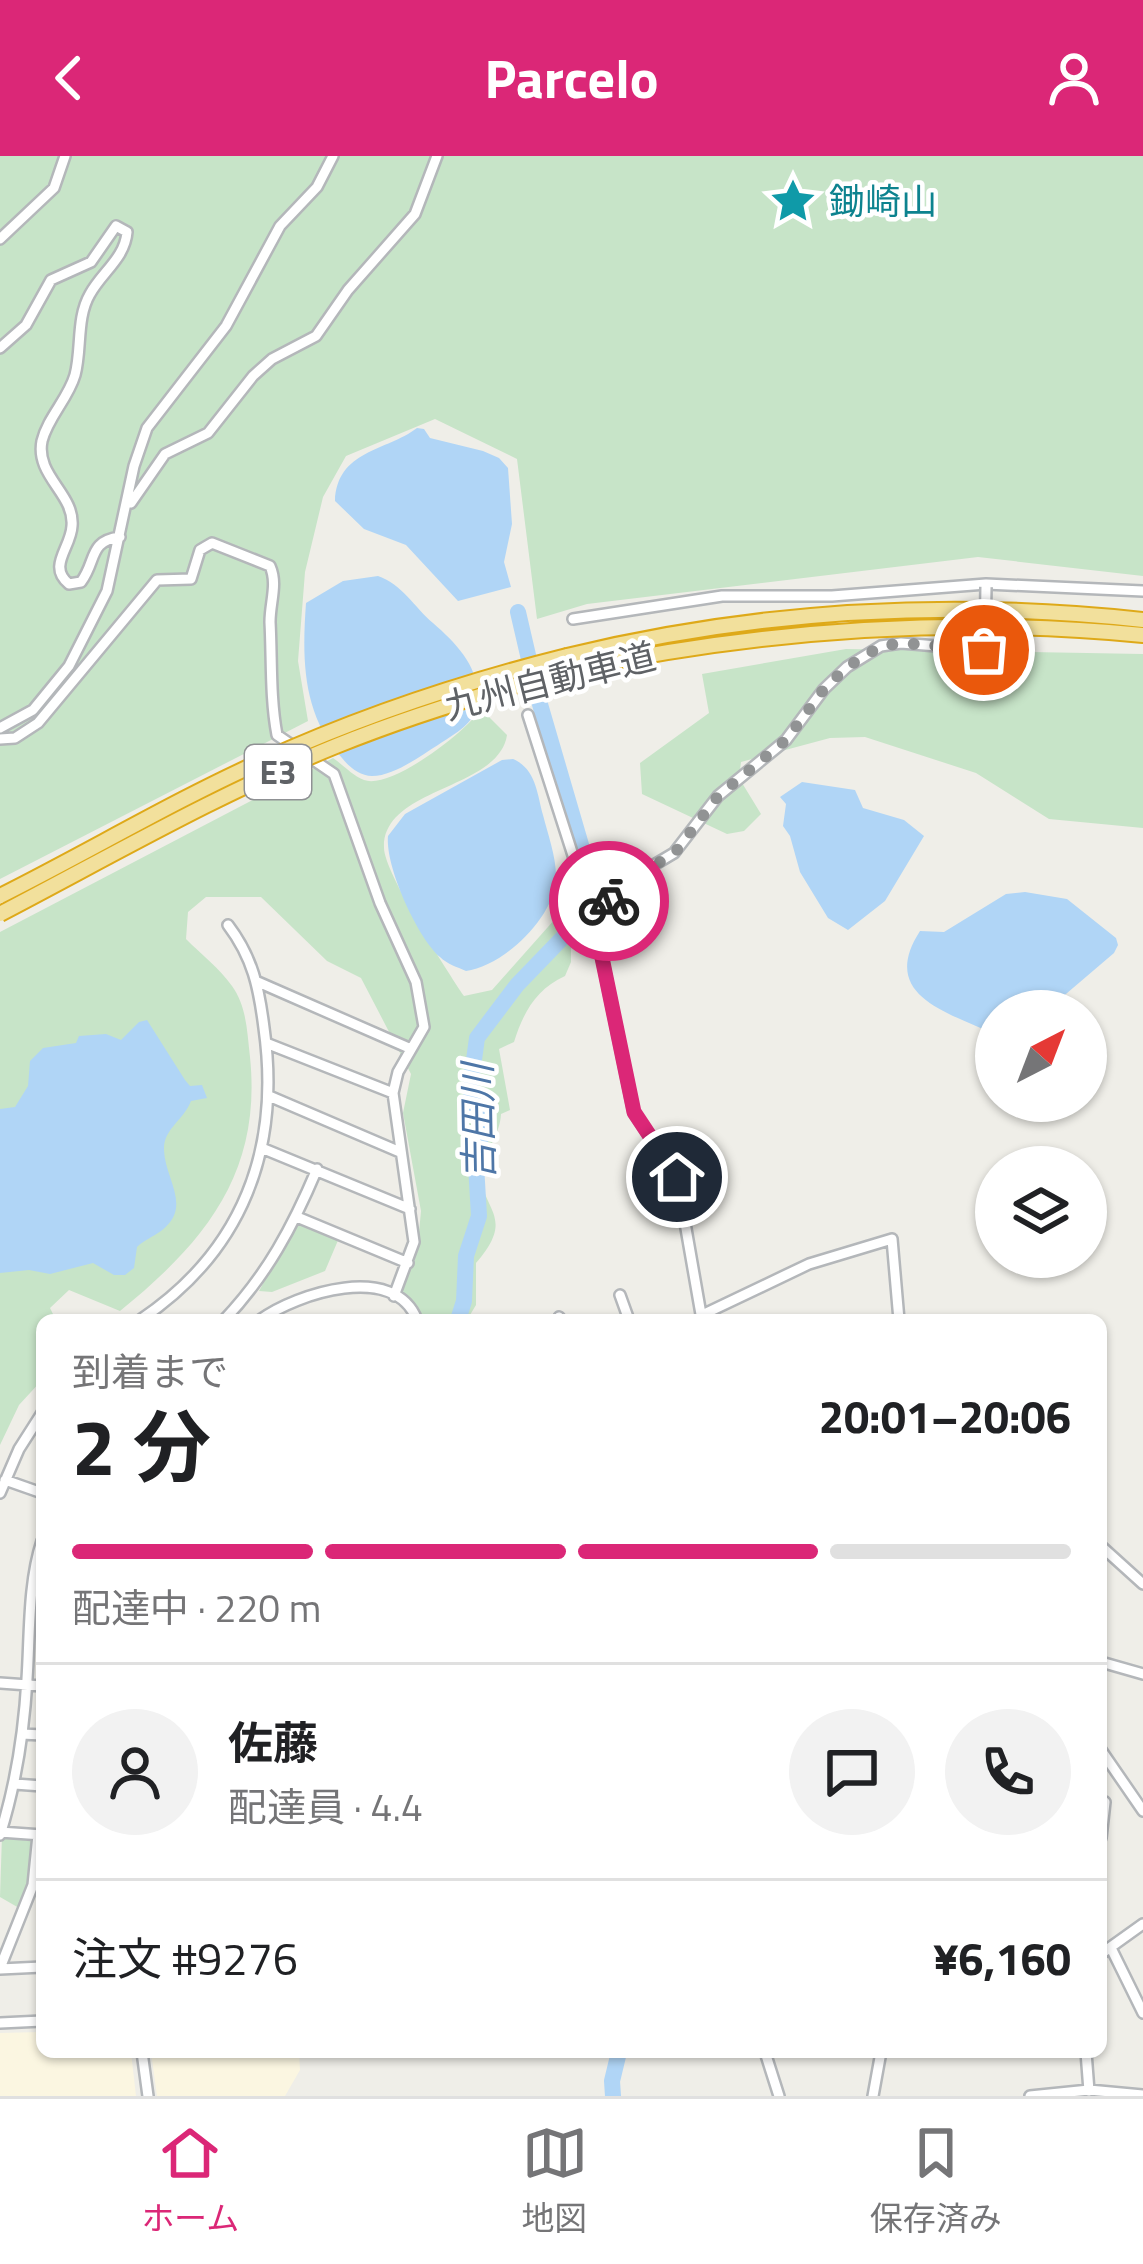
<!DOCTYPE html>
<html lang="ja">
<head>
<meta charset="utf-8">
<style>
	:root { --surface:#fff; --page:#f2f2f2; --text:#202124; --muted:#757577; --line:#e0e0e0; --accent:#db2777 }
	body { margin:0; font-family:"Titillium Web","Noto Sans JP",sans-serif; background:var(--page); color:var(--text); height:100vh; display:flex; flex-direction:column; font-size:45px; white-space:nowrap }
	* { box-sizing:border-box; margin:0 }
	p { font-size:39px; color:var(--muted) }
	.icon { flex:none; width:66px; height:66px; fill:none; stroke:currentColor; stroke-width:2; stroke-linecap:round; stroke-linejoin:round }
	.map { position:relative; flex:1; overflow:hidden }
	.side { position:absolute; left:36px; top:1158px; width:1071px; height:744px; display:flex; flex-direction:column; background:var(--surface); border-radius:18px; box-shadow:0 3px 9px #0004 }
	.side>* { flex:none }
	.needle { width:78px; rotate:42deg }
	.tools { position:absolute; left:975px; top:834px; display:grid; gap:24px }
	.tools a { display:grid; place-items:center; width:132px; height:132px; border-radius:50%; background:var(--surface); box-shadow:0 3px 9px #0004; font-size:60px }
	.pin { position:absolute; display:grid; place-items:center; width:102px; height:102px; color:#fff; margin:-51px; border:6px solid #fff; border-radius:50%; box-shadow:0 3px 12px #0007 }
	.courier { position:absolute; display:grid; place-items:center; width:120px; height:120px; margin:-60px; border:9px solid #db2777; border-radius:50%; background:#fff; color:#222; box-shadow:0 3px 15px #0007 }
	.headline em { font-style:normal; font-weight:700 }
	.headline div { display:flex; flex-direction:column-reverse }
	.headline { display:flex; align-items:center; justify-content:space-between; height:204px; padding:0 36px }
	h1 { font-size:78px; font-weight:700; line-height:90px }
	.bar { display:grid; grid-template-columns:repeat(4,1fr); gap:18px 12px; align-content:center; height:144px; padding:0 36px }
	.bar i { height:15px; border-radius:9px; background:var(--line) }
	.bar .current { background:var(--accent) }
	.bar p { grid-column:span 4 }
	.line { display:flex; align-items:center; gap:30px; padding:0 36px; border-top:3px solid var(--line) }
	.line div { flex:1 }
	.round { display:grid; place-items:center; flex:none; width:126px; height:126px; border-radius:63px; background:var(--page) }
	header { display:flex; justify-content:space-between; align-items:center; height:156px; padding:0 36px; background:var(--accent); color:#fff; font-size:54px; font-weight:700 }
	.tabs { display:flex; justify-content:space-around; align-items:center; height:168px; border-top:3px solid var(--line); background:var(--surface); font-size:33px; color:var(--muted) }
	.tabs a { display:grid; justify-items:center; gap:6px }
	.tabs .current { color:var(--accent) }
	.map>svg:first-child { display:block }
	.commercial { fill:#fbf6e1 }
	.green { fill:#c7e4c8 }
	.water { fill:#b0d5f6 }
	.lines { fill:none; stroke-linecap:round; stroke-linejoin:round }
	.river { stroke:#b0d5f6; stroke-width:16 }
	.minor-casing { stroke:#b4b7ba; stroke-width:14 }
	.highway-casing { stroke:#dea919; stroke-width:18 }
	.minor { stroke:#fff; stroke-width:9 }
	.highway { stroke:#f2e09c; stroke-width:14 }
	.minor-bridge-casing { stroke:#b4b7ba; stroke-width:14; stroke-linecap:butt }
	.highway-bridge-casing { stroke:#dea919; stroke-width:18; stroke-linecap:butt }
	.minor-bridge { stroke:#fff; stroke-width:9 }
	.highway-bridge { stroke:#f2e09c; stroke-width:14 }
	.done { stroke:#919394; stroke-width:12; stroke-dasharray:0 21.6 }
	.route { stroke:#db2777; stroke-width:15 }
	.labels { text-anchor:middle; stroke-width:9; stroke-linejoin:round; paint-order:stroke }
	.shield { fill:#fff; stroke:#8f9194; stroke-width:3 }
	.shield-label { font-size:33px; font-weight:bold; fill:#5f6266 }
	.culture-label { font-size:36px; fill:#0d838f; stroke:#fff; text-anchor:start }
	.street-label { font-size:36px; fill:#5f6266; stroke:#fff }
	.water-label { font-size:39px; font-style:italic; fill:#4e76a7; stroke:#fff }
</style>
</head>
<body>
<header><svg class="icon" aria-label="back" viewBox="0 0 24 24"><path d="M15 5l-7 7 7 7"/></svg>Parcelo<svg class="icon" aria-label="person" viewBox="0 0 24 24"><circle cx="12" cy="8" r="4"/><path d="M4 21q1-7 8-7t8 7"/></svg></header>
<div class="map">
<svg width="1143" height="1940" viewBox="0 0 1143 1940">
	<rect width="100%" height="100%" fill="#efeee8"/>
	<path class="commercial" d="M42,1876V1896H131L136,1940H0V1877Z
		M151,1896H299L300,1914L285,1940H157Z"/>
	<path class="green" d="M0,0H1143V420L978,401L587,448L537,463L517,303L435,263L346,300L323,341L305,416L298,505L308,565L0,723Z
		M846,493L1143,498V672L1049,663L976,617L865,581L830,582L741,606L739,622L761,658L744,675L727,678L642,638L640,607L709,557L702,518Z
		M481,553L507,579C499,634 382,631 384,692C384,716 447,815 464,840L492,834L571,745V806L565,820C536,833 523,857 514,886L499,893L510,954L501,958C500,978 487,992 483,1011C475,1053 520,1057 476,1107V1149L467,1164H420L402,1134L418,1087L421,1055L403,957L411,918L361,822L327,805L261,741H206L188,756L186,783C201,798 220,813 232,830C247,851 247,876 250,901C262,1017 205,1086 120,1155L69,1134L50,1152L56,1164H42V1224L19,1249L0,1289V776L333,602C342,608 353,620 364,624C391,634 467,575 481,553Z
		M298,1065L339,1082L325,1115L272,1136L259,1135Z
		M2,1679L33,1682L32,1727L19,1752L0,1741Z"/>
	<path class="water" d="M417,272L424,273L430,282L483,295L499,302L508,312L512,368L504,406L511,431L458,445L406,389L364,373L335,345C337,294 387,295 417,272Z
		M378,420C402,428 414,451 433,467C458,489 484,515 476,552C473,569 451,580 438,589C420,600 394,620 372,620C360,620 349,611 342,602C302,558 302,503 306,447L343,425Z
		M513,603C536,613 537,637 543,659C548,679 557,703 556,724C553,763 503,810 466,815C457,811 447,808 440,801C417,781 385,710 388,680L405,658L502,604Z
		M802,626L855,634L863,652L904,664L924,680L885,745L848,774L828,762L800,716L790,680L783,670L786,648L780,641Z
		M1025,736L1067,743L1116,782L1118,789L1114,797L1046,855H996V879C948,856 878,840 920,775L944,776L1006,738Z
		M147,864L185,924L190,930L202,929L207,942L191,945C184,964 163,973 164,994C165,1024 193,1051 161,1075C153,1081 144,1084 137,1091L134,1112L125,1119H114L93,1107L50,1118L29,1114L0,1117V953L15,951L28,930L30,905L43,892L76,887L79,880L106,878L121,884L139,866Z"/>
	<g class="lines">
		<path class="river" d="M458,1164L464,1145L466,1100L479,1060L476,1009L482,973L470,933L477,882L517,829L572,772L593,730L537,538L518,456
			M613,1940L612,1925L619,1896"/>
		<g class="minor-casing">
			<path id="minor" d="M0,83L54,32L65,0
				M0,192L26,169L51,124L91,106L116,70L127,76C125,102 102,116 90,138C76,162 82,193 75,219C68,243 48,261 42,285C35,320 75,338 72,370C71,392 47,410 69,428L81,426C97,405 88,385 120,381
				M131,347L165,298L208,277L253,220L272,203L316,180L348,134L415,58L437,0
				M573,463L722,440H832L986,428L1143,435
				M528,559L595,768L634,957L677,1021L702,1164
				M0,572L33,554L69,510L107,435L134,310L147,272L226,170L280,70L317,31L333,0
				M0,583L15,582L38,567L157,424L191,423L200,394L212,387L270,410C278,428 270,446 270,466C272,503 270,542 277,579L334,618L380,747L416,826L424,871L398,916L393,937L414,1086L394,1140
				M595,768L627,725L674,697L718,640L786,584L824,533L847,511L881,490L901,487L984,494L985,483
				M258,826L409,892
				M266,887L393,937
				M269,940L400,996
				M264,993L410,1053
				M297,1061L408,1107
				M620,1139L629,1164
				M702,1159L809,1108L892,1083L899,1164
				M559,1161L561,1164
				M140,1164C243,1095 281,993 264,872C259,832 253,802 228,769
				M224,1164C267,1119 293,1070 317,1013
				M260,1164C297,1137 395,1106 417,1164
				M5,1324L42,1337
				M0,1337L19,1293L42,1257
				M1101,1390L1143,1428
				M1101,1506L1143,1518
				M0,1527L42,1530
				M22,1578L42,1579
				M1101,1594L1143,1655
				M15,1628L42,1630
				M0,1676L42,1679
				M0,1679C16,1628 24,1576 27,1523C30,1479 28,1427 42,1385
				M1101,1682L1105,1646
				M33,1729L38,1679
				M1111,1792L1143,1857
				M1101,1798L1143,1768
				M0,1812L33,1729L42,1730
				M0,1813L42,1811
				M0,1867L42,1865
				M142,1896L148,1940
				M765,1896L779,1940
				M1086,1896L1089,1935
				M873,1940L881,1896
				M1030,1940L1089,1934L1143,1939"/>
		</g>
		<g class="highway-casing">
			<path id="highway" d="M567,500C756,454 950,443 1143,464
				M572,514C762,474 950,460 1143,479"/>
		</g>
		<use href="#minor" class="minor"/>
		<use href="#highway" class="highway"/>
		<g class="minor-bridge-casing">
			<path id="minor-bridge" d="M985,483L986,431"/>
		</g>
		<g class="highway-bridge-casing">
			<path id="highway-bridge" d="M0,740C88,696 173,645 262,605C361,560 463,526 567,500
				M0,758C111,700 220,637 336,590C413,559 492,535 572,514"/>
		</g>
		<use href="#minor-bridge" class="minor-bridge"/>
		<use href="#highway-bridge" class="highway-bridge"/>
	</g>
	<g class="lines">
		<path class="done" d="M609,745L627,725L674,698L718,640L786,584L824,533L847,511L881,490L902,487L984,494"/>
		<path class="route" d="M609,745L595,768L634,956L677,1021"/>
	</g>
	<defs>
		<g id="sight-bare" transform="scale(3.6)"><path d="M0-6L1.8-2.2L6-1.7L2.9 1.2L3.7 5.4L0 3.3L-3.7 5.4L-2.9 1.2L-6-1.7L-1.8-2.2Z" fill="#0f9aa8" stroke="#fff" stroke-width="2.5" paint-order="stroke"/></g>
	</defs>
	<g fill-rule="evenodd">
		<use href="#sight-bare" x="793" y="45"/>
	</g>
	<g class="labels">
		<rect class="shield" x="245" y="589" width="66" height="54" rx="9"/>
		<g class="shield-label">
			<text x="278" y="628">E3</text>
		</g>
		<g class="culture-label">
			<text x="829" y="58">鋤崎山</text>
		</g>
		<g class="street-label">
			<text transform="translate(550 525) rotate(-14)" y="13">九州自動車道</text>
		</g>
		<g class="water-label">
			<text transform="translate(478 966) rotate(-91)" y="14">吉田川</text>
		</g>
	</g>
</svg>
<div class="tools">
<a><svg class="needle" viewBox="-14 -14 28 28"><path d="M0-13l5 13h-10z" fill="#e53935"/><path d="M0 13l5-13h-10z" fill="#757577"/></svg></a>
<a><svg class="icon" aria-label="layers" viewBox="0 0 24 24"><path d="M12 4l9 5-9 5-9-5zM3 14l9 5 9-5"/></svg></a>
</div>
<div class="pin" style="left:984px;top:494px;background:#ea580c"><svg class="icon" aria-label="bag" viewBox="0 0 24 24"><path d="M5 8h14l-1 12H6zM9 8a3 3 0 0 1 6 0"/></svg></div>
<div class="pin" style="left:677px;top:1021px;background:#1f2937"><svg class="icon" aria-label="home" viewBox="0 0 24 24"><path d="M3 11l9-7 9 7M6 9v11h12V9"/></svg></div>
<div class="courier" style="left:609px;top:745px"><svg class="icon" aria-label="bike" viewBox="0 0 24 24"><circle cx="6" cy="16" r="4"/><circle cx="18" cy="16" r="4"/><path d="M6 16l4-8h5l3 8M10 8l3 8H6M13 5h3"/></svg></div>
<section class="side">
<div class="headline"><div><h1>2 分</h1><p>到着まで</p></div><em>20:01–20:06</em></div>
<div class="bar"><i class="current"></i><i class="current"></i><i class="current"></i><i></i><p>配達中 · 220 m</p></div>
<div class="line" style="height:216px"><a class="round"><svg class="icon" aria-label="person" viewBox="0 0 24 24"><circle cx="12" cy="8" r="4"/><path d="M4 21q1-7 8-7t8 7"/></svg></a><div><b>佐藤</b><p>配達員 · 4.4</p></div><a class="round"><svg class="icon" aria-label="chat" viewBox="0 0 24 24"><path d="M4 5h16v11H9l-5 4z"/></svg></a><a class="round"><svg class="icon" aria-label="phone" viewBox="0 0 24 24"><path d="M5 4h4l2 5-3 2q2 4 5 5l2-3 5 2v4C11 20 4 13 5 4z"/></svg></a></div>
<div class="line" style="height:156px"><div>注文 #9276</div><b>¥6,160</b></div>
</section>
</div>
<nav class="tabs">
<a class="current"><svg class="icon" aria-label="home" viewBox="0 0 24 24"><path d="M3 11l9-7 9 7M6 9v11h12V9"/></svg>ホーム</a>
<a><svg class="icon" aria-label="map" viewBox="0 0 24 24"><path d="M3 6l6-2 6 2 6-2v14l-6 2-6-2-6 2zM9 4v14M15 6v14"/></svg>地図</a>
<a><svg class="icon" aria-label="saved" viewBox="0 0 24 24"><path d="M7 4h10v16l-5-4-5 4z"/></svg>保存済み</a>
</nav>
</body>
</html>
